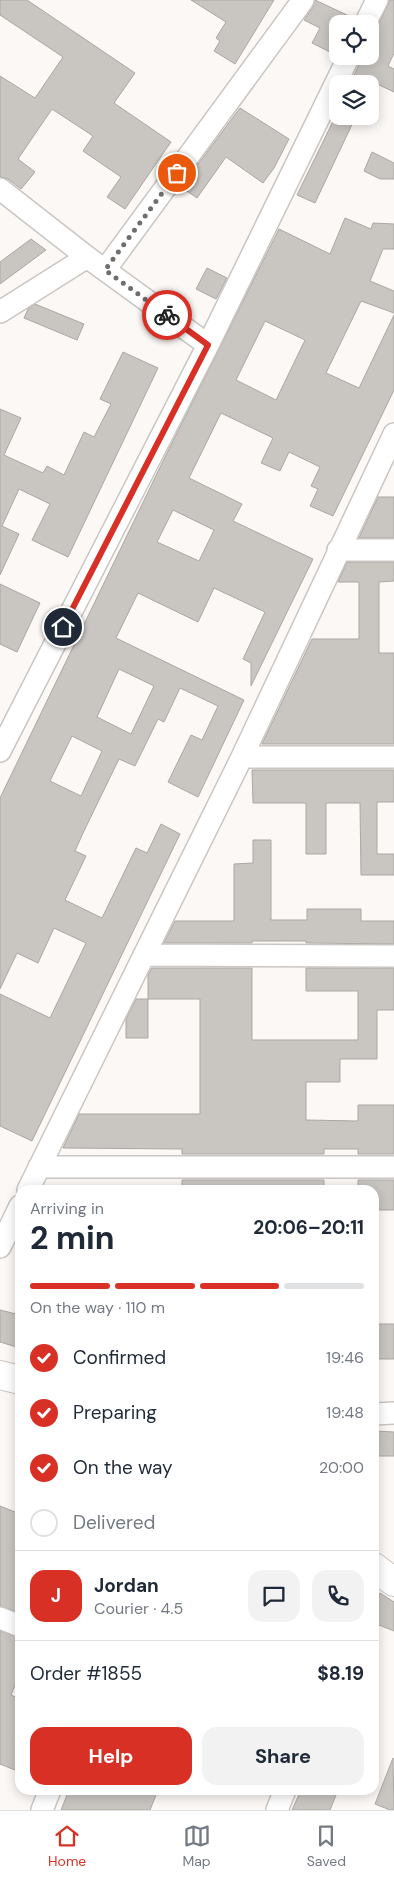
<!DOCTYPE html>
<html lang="en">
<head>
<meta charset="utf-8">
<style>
	:root { --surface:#fff; --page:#f2f2f3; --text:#1f2937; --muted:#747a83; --line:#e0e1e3; --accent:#d93025 }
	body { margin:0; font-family:"DM Sans",sans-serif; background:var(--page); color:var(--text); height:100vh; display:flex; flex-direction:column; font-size:19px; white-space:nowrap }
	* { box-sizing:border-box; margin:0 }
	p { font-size:16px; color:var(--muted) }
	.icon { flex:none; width:28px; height:28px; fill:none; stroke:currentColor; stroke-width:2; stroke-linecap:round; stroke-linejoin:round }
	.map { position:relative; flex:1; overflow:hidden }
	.details { position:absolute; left:15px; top:1185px; width:364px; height:610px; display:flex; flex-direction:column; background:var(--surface); border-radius:15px; box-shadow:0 2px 12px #0003 }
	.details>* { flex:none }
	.controls { position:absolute; left:329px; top:15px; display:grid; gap:10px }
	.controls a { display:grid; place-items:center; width:50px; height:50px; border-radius:10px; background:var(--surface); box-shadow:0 2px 12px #0003; font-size:25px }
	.pin { position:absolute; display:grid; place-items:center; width:42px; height:42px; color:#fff; margin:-21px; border:2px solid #fff; border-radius:50%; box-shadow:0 1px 5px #0007 }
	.courier { position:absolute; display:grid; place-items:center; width:50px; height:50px; margin:-25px; border:4px solid #d93025; border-radius:50%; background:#fff; color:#222; box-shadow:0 1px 6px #0007 }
	.summary em { font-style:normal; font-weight:700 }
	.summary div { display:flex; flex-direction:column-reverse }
	.summary { display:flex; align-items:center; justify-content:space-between; height:85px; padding:0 15px }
	h1 { font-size:32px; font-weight:700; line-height:38px }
	.bar { display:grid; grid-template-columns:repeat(4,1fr); gap:8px 5px; align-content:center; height:60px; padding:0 15px }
	.bar i { height:6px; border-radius:4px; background:var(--line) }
	.bar .current { background:var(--accent) }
	.bar p { grid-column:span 4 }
	.line { display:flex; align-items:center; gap:12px; padding:0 15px; border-top:1px solid var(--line) }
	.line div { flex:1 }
	.round { display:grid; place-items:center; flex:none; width:52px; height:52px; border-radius:15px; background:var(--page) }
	ol { padding:0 15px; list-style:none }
	li { display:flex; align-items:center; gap:15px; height:55px }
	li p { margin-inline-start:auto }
	li .icon { padding:5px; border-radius:50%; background:var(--accent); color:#fff; stroke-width:4 }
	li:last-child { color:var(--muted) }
	li i { width:28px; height:28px; border:2px solid var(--line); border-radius:50% }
	.button { display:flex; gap:10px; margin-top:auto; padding:10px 15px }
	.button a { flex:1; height:58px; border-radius:15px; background:var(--accent); color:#fff; font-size:20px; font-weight:700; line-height:58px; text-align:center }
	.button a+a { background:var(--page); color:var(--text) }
	.tabs { display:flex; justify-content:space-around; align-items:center; height:70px; border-top:1px solid var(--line); background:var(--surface); font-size:14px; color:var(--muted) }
	.tabs a { display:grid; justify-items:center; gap:2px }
	.tabs .current { color:var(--accent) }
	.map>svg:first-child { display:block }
	.building { fill:#c9c6c2; stroke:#aaa7a4; fill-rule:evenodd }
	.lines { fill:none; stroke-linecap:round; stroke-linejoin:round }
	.street-casing { stroke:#cac6c3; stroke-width:24 }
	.secondary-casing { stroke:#cac6c3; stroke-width:30 }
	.street { stroke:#fff; stroke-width:21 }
	.secondary { stroke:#fff; stroke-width:28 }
	.done { stroke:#706d6b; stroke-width:5; stroke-dasharray:0 9 }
	.route { stroke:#d93025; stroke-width:6 }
</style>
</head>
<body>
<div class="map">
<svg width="394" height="1810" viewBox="0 0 394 1810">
	<rect width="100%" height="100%" fill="#fcf8f5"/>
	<path class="building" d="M0,0H27L135,73L114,103L171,142L125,209L107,197L121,177L83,151L93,136L52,109L18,159L35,172L21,189L8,179L0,177V76L35,98L63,57L0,15Z
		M191,0H274L235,64L214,51L220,41L216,38L226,22Z
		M315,0L349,16L345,24H338V37L330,52L312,43L320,28L304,20L313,7Z
		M390,0H394V53L388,66L394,69V92L377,84L373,92L370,91V84H350L363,56H370V42Z
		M240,108L289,139L274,168L263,183L226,157L197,198L181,187Z
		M338,111V116H356L315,203L297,195Z
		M372,152L394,163V179H380L364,171Z
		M345,218L371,229L373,223L394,224V249H383L370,281L394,291V313L361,301L326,373L359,388L394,315V390L333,516L310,506L318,489L311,486L320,467L289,452L280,471L261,463L273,438L221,413L189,478L242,504L233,521L313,559L251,686V663L243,659L265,612L214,588L198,622L138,593L116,638L244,700L198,797L168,782L191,735L202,740L218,706L180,688L164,722L158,719L135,766L119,759L83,833L75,851L86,856L65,900L102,918L136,848L147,853L161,824L180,834L32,1141L0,1126V994L50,1018L86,943L54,928L38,963L17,953L0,989V798L164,459L279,229L330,254ZM265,321L305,340L276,400L236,380ZM173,510L214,530L199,561L157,542ZM119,669L154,686L131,734L97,717ZM72,736L102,751L81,796L50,781Z
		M31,239L46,250L0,284V262Z
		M207,268L227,278L216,299L196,289Z
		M35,304L84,324L77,340L24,318L28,309Z
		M123,352L158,368L68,557L32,540L50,504L19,489L2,526L19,534L0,575V409L21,418L4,455L43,473L47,466L64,475L84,432L94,437L111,404L100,399Z
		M378,497H394V538H359Z
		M347,562H394V581L379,582V653H394V744H262L312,639H359V582H338Z
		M0,584L40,603L17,652L0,644Z
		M252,770H394V802H377V854H394V875H361L360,803H326V854H306V803H253Z
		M253,840H271V920H307V909H361V921H394V944L306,943V941H252V943H164L175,921H234V864L253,863Z
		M152,968H252V1040H358V991H306V968H394V1010H377V1059H340V1082H306V1120L358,1121V1105H394V1154H358V1149H324V1154H182V1149L63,1148L79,1114H200V999H148V975Z
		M136,999H148V1038H126V1019Z
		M182,1180H324V1190H182Z
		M358,1180H394V1210H374V1190H358Z
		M0,1310L20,1315V1348L0,1342Z
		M374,1324H394V1359H374Z
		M374,1431L394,1432V1456H374Z
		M0,1506L20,1514V1613L0,1606Z
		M380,1593L394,1602V1631L374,1623V1609Z
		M0,1631L20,1638V1673L11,1695L20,1699V1772L0,1764Z
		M393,1758L394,1810H390L375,1804Z
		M69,1790H158L150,1810H61Z
		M301,1790H338L330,1810H292Z"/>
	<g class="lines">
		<g class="street-casing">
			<path id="street" d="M365,24L377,0
				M0,189L87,257L208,345
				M105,270L303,0
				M0,312L87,257
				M338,550H394
				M0,751L208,345L349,56
				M242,757H394
				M144,955L394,956
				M39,1167H394
				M28,1190L242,757L394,434
				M0,1247L20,1206
				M374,1414L394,1413
				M0,1618L20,1626
				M42,1810L50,1790
				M277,1810L285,1790"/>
		</g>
		<g class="secondary-casing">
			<path id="secondary" d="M0,1375L20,1380
				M374,1567L394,1582"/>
		</g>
		<use href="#street" class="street"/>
		<use href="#secondary" class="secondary"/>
	</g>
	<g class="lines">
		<path class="done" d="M167,315L105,270L177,173"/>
		<path class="route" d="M63,627L208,345L167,315"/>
	</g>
</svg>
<div class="controls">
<a><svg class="icon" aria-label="locate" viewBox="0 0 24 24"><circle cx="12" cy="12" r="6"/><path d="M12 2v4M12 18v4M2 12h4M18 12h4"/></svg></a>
<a><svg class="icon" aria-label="layers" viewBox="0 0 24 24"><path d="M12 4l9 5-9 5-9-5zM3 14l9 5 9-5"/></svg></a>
</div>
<div class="pin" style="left:177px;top:173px;background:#ea580c"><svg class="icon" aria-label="bag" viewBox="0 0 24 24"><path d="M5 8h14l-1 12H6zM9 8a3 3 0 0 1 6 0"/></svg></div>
<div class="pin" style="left:63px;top:627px;background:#1f2937"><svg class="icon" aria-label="home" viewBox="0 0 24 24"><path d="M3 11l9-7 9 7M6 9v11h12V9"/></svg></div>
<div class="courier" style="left:167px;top:315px"><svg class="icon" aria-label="bike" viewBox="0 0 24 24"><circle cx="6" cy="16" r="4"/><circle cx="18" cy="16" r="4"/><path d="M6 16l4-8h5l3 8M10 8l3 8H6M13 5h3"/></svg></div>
<section class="details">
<div class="summary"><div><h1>2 min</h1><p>Arriving in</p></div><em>20:06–20:11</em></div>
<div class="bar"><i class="current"></i><i class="current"></i><i class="current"></i><i></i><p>On the way · 110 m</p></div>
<ol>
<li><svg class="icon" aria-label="check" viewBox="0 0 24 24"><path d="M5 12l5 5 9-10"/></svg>Confirmed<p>19:46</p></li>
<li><svg class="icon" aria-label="check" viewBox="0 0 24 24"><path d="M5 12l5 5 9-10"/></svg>Preparing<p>19:48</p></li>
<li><svg class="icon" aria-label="check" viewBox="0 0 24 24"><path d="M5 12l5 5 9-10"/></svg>On the way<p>20:00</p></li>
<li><i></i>Delivered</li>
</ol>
<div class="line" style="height:90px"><b class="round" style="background:var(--accent);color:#fff">J</b><div><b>Jordan</b><p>Courier · 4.5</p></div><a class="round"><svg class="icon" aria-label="chat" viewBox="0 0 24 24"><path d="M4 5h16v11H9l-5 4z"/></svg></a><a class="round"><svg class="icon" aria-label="phone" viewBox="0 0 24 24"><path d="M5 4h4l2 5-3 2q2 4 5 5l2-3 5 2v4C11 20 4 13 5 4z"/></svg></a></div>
<div class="line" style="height:65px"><div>Order #1855</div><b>$8.19</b></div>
<div class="button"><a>Help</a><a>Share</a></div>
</section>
</div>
<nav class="tabs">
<a class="current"><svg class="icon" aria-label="home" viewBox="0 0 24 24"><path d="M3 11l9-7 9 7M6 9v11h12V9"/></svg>Home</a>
<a><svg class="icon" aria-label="map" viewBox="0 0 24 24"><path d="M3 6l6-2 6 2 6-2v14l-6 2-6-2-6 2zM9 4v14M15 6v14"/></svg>Map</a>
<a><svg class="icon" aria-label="saved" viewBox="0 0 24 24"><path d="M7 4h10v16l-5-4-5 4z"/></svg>Saved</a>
</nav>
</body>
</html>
